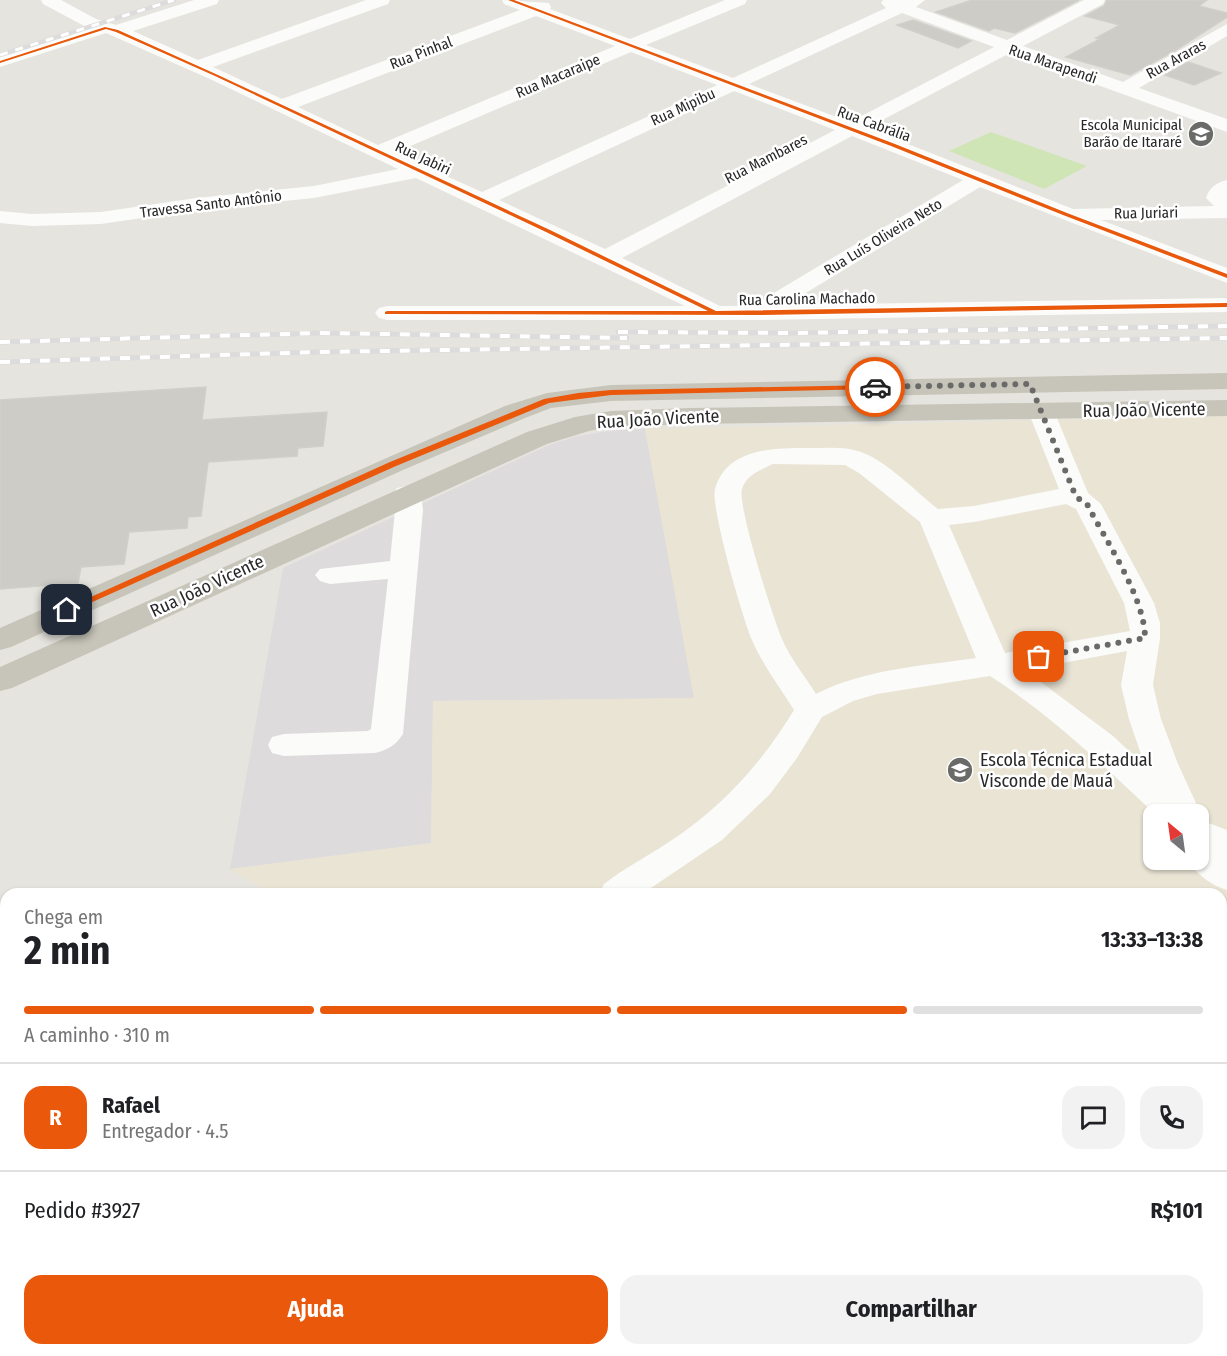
<!DOCTYPE html>
<html lang="pt">
<head>
<meta charset="utf-8">
<style>
	:root { --surface:#fff; --page:#f2f2f2; --text:#202124; --muted:#757577; --line:#e0e0e0; --accent:#ea580c }
	body { margin:0; font-family:"Fira Sans Condensed",sans-serif; background:var(--page); color:var(--text); height:100vh; display:flex; flex-direction:column; font-size:22px; white-space:nowrap }
	* { box-sizing:border-box; margin:0 }
	p { font-size:20px; color:var(--muted) }
	.icon { flex:none; width:33px; height:33px; fill:none; stroke:currentColor; stroke-width:2; stroke-linecap:round; stroke-linejoin:round }
	.map { position:relative; flex:1; overflow:hidden }
	.drawer { position:absolute; left:0px; top:888px; width:1227px; height:468px; display:flex; flex-direction:column; background:var(--surface); border-radius:18px 18px 0 0; box-shadow:0 2px 4px #0004 }
	.drawer>* { flex:none }
	.needle { width:39px; rotate:331deg }
	.fabs { position:absolute; left:1143px; top:804px; display:grid; gap:12px }
	.fabs a { display:grid; place-items:center; width:66px; height:66px; border-radius:12px; background:var(--surface); box-shadow:0 2px 4px #0004; font-size:30px }
	.pin { position:absolute; display:grid; place-items:center; width:51px; height:51px; color:#fff; margin:-26px; border-radius:12px; box-shadow:0 3px 9px #0006 }
	.courier { position:absolute; display:grid; place-items:center; width:60px; height:60px; margin:-30px; border:4px solid #ea580c; border-radius:50%; background:#fff; color:#222; box-shadow:0 2px 8px #0007 }
	.overview em { font-style:normal; font-weight:700 }
	.overview div { display:flex; flex-direction:column-reverse }
	.overview { display:flex; align-items:center; justify-content:space-between; height:102px; padding:0 24px }
	h1 { font-size:39px; font-weight:700; line-height:45px }
	.bar { display:grid; grid-template-columns:repeat(4,1fr); gap:9px 6px; align-content:center; height:72px; padding:0 24px }
	.bar i { height:8px; border-radius:4px; background:var(--line) }
	.bar .selected { background:var(--accent) }
	.bar p { grid-column:span 4 }
	.line { display:flex; align-items:center; gap:15px; padding:0 24px; border-top:2px solid var(--line) }
	.line div { flex:1 }
	.round { display:grid; place-items:center; flex:none; width:63px; height:63px; border-radius:18px; background:var(--page) }
	.cta { display:flex; gap:12px; margin-top:auto; padding:12px 24px }
	.cta a { flex:1; height:69px; border-radius:18px; background:var(--accent); color:#fff; font-size:24px; font-weight:700; line-height:69px; text-align:center }
	.cta a+a { background:var(--page); color:var(--text) }
	.map>svg:first-child { display:block }
	.industrial { fill:#dedbdd }
	.education { fill:#e9e4d4; fill-rule:evenodd }
	.pitch { fill:#cfe5b6 }
	.building { fill:#cdccc7; stroke:#d1cfca; stroke-width:1.5 }
	.lines { fill:none; stroke-linecap:round; stroke-linejoin:round }
	.minor { fill:#fbfbfa; fill-rule:evenodd }
	.major { fill:#c7c5b9; fill-rule:evenodd }
	.rail-far1-casing { stroke:#dddcdd; stroke-width:4.5 }
	.rail-casing { stroke:#dddcdd; stroke-width:5 }
	.rail-far1 { stroke:#fff; stroke-width:3; stroke-dasharray:8; stroke-linecap:butt }
	.rail { stroke:#fff; stroke-width:4; stroke-dasharray:10; stroke-linecap:butt }
	.cycleway-casing { stroke:#fff; stroke-width:3 }
	.cycleway { fill:#e8590c; fill-rule:evenodd }
	.route { fill:#ea580c }
	.done { stroke:#6a6a68; stroke-width:6; stroke-dasharray:0 10.8 }
	.labels { text-anchor:middle; stroke-width:5; stroke-linejoin:round; paint-order:stroke }
	.far-street-label { font-size:15px; fill:#282828; stroke:#fff }
	.far-poi-label { font-size:15px; fill:#282828; stroke:#fff; text-anchor:end }
	.street-label { font-size:18px; fill:#282828; stroke:#fff }
	.poi-label { font-size:18px; fill:#282828; stroke:#fff; text-anchor:start }
</style>
</head>
<body>
<div class="map">
<svg width="1227" height="1356" viewBox="0 0 1227 1356">
	<rect width="100%" height="100%" fill="#e6e4de"/>
	<path class="industrial" d="M645,429L694,698L433,701L431,843L230,869L283,568L549,445L578,436L608,431Z"/>
	<path class="education" d="M1227,416V1356H420V1350H1221V894H272L230,869L431,843L433,701L694,698L645,429ZM1154,814H1198V860H1154Z"/>
	<path class="pitch" d="M991,132L1087,166L1044,189L949,151Z"/>
	<path class="building" d="M972,0H1079L1015,33L994,28L989,31L936,12Z
		M1107,0H1207L1199,6L1227,13V17L1176,50L1130,75L1066,57L1100,39L1096,38L1120,25L1085,16L1104,6Z
		M913,20L971,41L958,48L897,25Z
		M1188,62L1221,73L1194,85L1165,75Z
		M206,387L202,420L327,412L323,446L298,448L297,456L208,462L201,516L188,517L187,528L129,532L124,564L81,567L78,583L0,589V400Z"/>
	<g class="lines">
		<path class="minor" d="M41,0H61L96,19L116,25L194,0H219L217,4L133,31L198,60L366,0H390L388,4L213,67L282,99L520,10L504,4L502,0L549,3L551,7L550,9L630,39L725,0H747L745,4L646,45L733,78L886,8L881,3L883,0H925L916,7L1007,40L1084,0H1105L1103,4L1023,46L1123,82L1227,24V36L1139,88L1227,119V132L1010,53L867,128L1073,209L1214,206L1206,198C1209,188 1217,182 1227,180V218L1101,220L1227,268V283L980,187L786,305L1227,298V312L757,320H387L379,318L375,313L379,308L387,306H685L416,178L314,198L196,210L101,224L32,226L0,223V211L32,214L101,212L196,198L314,186L398,169L210,79L106,33L0,67V56L88,28L43,4ZM902,13L994,47L850,122L749,84ZM536,16L615,46L378,145L298,107ZM631,52L717,85L482,192L394,153ZM734,91L835,130L605,249L499,200ZM852,136L963,180L752,306H720L622,258Z
			M1041,403L1050,406L1054,411L1088,493L1101,504L1154,603L1160,623V638L1153,685L1161,719L1178,764L1201,814L1198,819V814H1155C1103,765 1051,715 990,676L877,694L853,701L822,717L797,758L770,794L722,840L642,894H599L604,884L612,878C633,863 655,852 675,838C725,804 763,761 794,710C780,687 762,664 752,640C743,619 710,506 715,489C727,447 776,448 811,448C828,448 845,446 861,452C887,461 916,492 938,509L974,506L1059,489L1028,411L1032,406ZM773,464L845,465L859,473L920,522L976,658C922,666 865,669 816,694C805,676 790,658 782,639C773,618 737,505 742,489C747,474 761,470 773,464ZM1066,504L1076,509L1124,603L1130,631L1005,653L949,525L974,522ZM1127,651L1121,685L1129,719L1145,766L1113,736L1025,670Z
			M407,486L417,488L421,494L423,510L403,734C396,745 388,750 375,753L284,756L272,753L268,745L272,737L284,734L368,731L371,729L388,579L330,584L320,581L315,575L320,569L390,561L395,510L393,494L397,488Z
			M1198,819L1227,830V890C1210,885 1197,874 1187,860H1198Z
			M504,1350H550L552,1356H506Z"/>
		<path class="major" d="M1227,373V389L611,401L551,408L525,418L403,470L11,647L0,650V628L505,406L547,393L611,385Z
			M1227,400V416L689,424L611,427L589,431L547,444L12,688L0,691V667L527,432L575,417L611,411L689,408Z"/>
		<g class="rail-far1-casing">
			<path id="rail-far1" d="M0,55L174,0"/>
		</g>
		<g class="rail-casing">
			<path id="rail" d="M618,332L792,333L1227,326
				M0,342L322,333L627,338
				M0,362L318,352L1227,338"/>
		</g>
		<use href="#rail-far1" class="rail-far1"/>
		<use href="#rail" class="rail"/>
		<g class="cycleway-casing">
			<path id="cycleway" d="M508,0H514L895,144L1067,213L1227,274V278L1063,215L891,146Z
				M105,27L118,30L218,75L550,230L716,311L1227,303V307L757,315L385,314V312L387,311H708L546,232L215,76L116,32L106,29L0,63V61Z"/>
		</g>
		<use href="#cycleway" class="cycleway"/>
	</g>
	<path class="route" d="M875,385L877,386V389L611,395L549,403L396,466L70,612L62,610L390,462L544,399L578,393L611,390Z"/>
	<g class="lines">
		<path class="done" d="M875,387L1030,384L1076,497L1087,504C1106,541 1145,598 1145,638L1039,657"/>
	</g>
	<defs>
		<g id="school-disc" transform="scale(1.35)"><circle r="9.5" fill="#6a6a68" stroke="#fff"/><path d="M0-5L7-2L0 1L-7-2ZM-4 1L0 2.5L4 1V4Q0 6-4 4Z" fill="#fff"/></g>
		<g id="university-disc" transform="scale(1.35)"><circle r="9.5" fill="#6a6a68" stroke="#fff"/><path d="M0-5L7-2L0 1L-7-2ZM-4 1L0 2.5L4 1V4Q0 6-4 4Z" fill="#fff"/></g>
	</defs>
	<g fill-rule="evenodd">
		<use href="#school-disc" x="1201" y="134"/>
		<use href="#university-disc" x="960" y="770"/>
	</g>
	<g class="labels">
		<g class="far-street-label">
			<text transform="translate(421 53) rotate(-21)" y="5">Rua Pinhal</text>
			<text transform="translate(1176 59) rotate(-29)" y="5">Rua Araras</text>
			<text transform="translate(1053 64) rotate(19)" y="5">Rua Marapendi</text>
			<text transform="translate(558 76) rotate(-23)" y="5">Rua Macaraipe</text>
			<text transform="translate(683 107) rotate(-25)" y="5">Rua Mipibu</text>
			<text transform="translate(874 124) rotate(20)" y="5">Rua Cabrália</text>
			<text transform="translate(423 158) rotate(25)" y="5">Rua Jabiri</text>
			<text transform="translate(766 159) rotate(-27)" y="5">Rua Mambares</text>
			<text transform="translate(211 204) rotate(-7)" y="5">Travessa Santo Antônio</text>
			<text transform="translate(1146 213) rotate(-1)" y="5">Rua Juriari</text>
			<text transform="translate(883 237) rotate(-31)" y="5">Rua Luís Oliveira Neto</text>
			<text transform="translate(807 299) rotate(-1)" y="5">Rua Carolina Machado</text>
		</g>
		<g class="far-poi-label">
			<text x="1182" y="130">Escola Municipal<tspan x="1182" dy="17">Barão de Itararé</tspan></text>
		</g>
		<g class="street-label">
			<text transform="translate(1144 410) rotate(-1)" y="6">Rua João Vicente</text>
			<text transform="translate(658 419) rotate(-3)" y="6">Rua João Vicente</text>
			<text transform="translate(207 586) rotate(-25)" y="6">Rua João Vicente</text>
		</g>
		<g class="poi-label">
			<text x="980" y="766">Escola Técnica Estadual<tspan x="980" dy="21">Visconde de Mauá</tspan></text>
		</g>
	</g>
</svg>
<div class="fabs">
<a><svg class="needle" viewBox="-14 -14 28 28"><path d="M0-13l5 13h-10z" fill="#e53935"/><path d="M0 13l5-13h-10z" fill="#757577"/></svg></a>
</div>
<div class="pin" style="left:1039px;top:657px;background:#ea580c"><svg class="icon" aria-label="bag" viewBox="0 0 24 24"><path d="M5 8h14l-1 12H6zM9 8a3 3 0 0 1 6 0"/></svg></div>
<div class="pin" style="left:67px;top:610px;background:#1f2937"><svg class="icon" aria-label="home" viewBox="0 0 24 24"><path d="M3 11l9-7 9 7M6 9v11h12V9"/></svg></div>
<div class="courier" style="left:875px;top:387px"><svg class="icon" aria-label="car" viewBox="0 0 24 24"><path d="M5 17H2v-5l4-1 3-4h7l3 4 3 1v5h-3M9 17h6M6 11h13"/><circle cx="7" cy="17" r="2"/><circle cx="17" cy="17" r="2"/></svg></div>
<section class="drawer">
<div class="overview"><div><h1>2 min</h1><p>Chega em</p></div><em>13:33–13:38</em></div>
<div class="bar"><i class="selected"></i><i class="selected"></i><i class="selected"></i><i></i><p>A caminho · 310 m</p></div>
<div class="line" style="height:108px"><b class="round" style="background:var(--accent);color:#fff">R</b><div><b>Rafael</b><p>Entregador · 4.5</p></div><a class="round"><svg class="icon" aria-label="chat" viewBox="0 0 24 24"><path d="M4 5h16v11H9l-5 4z"/></svg></a><a class="round"><svg class="icon" aria-label="phone" viewBox="0 0 24 24"><path d="M5 4h4l2 5-3 2q2 4 5 5l2-3 5 2v4C11 20 4 13 5 4z"/></svg></a></div>
<div class="line" style="height:78px"><div>Pedido #3927</div><b>R$101</b></div>
<div class="cta"><a>Ajuda</a><a>Compartilhar</a></div>
</section>
</div>
</body>
</html>
